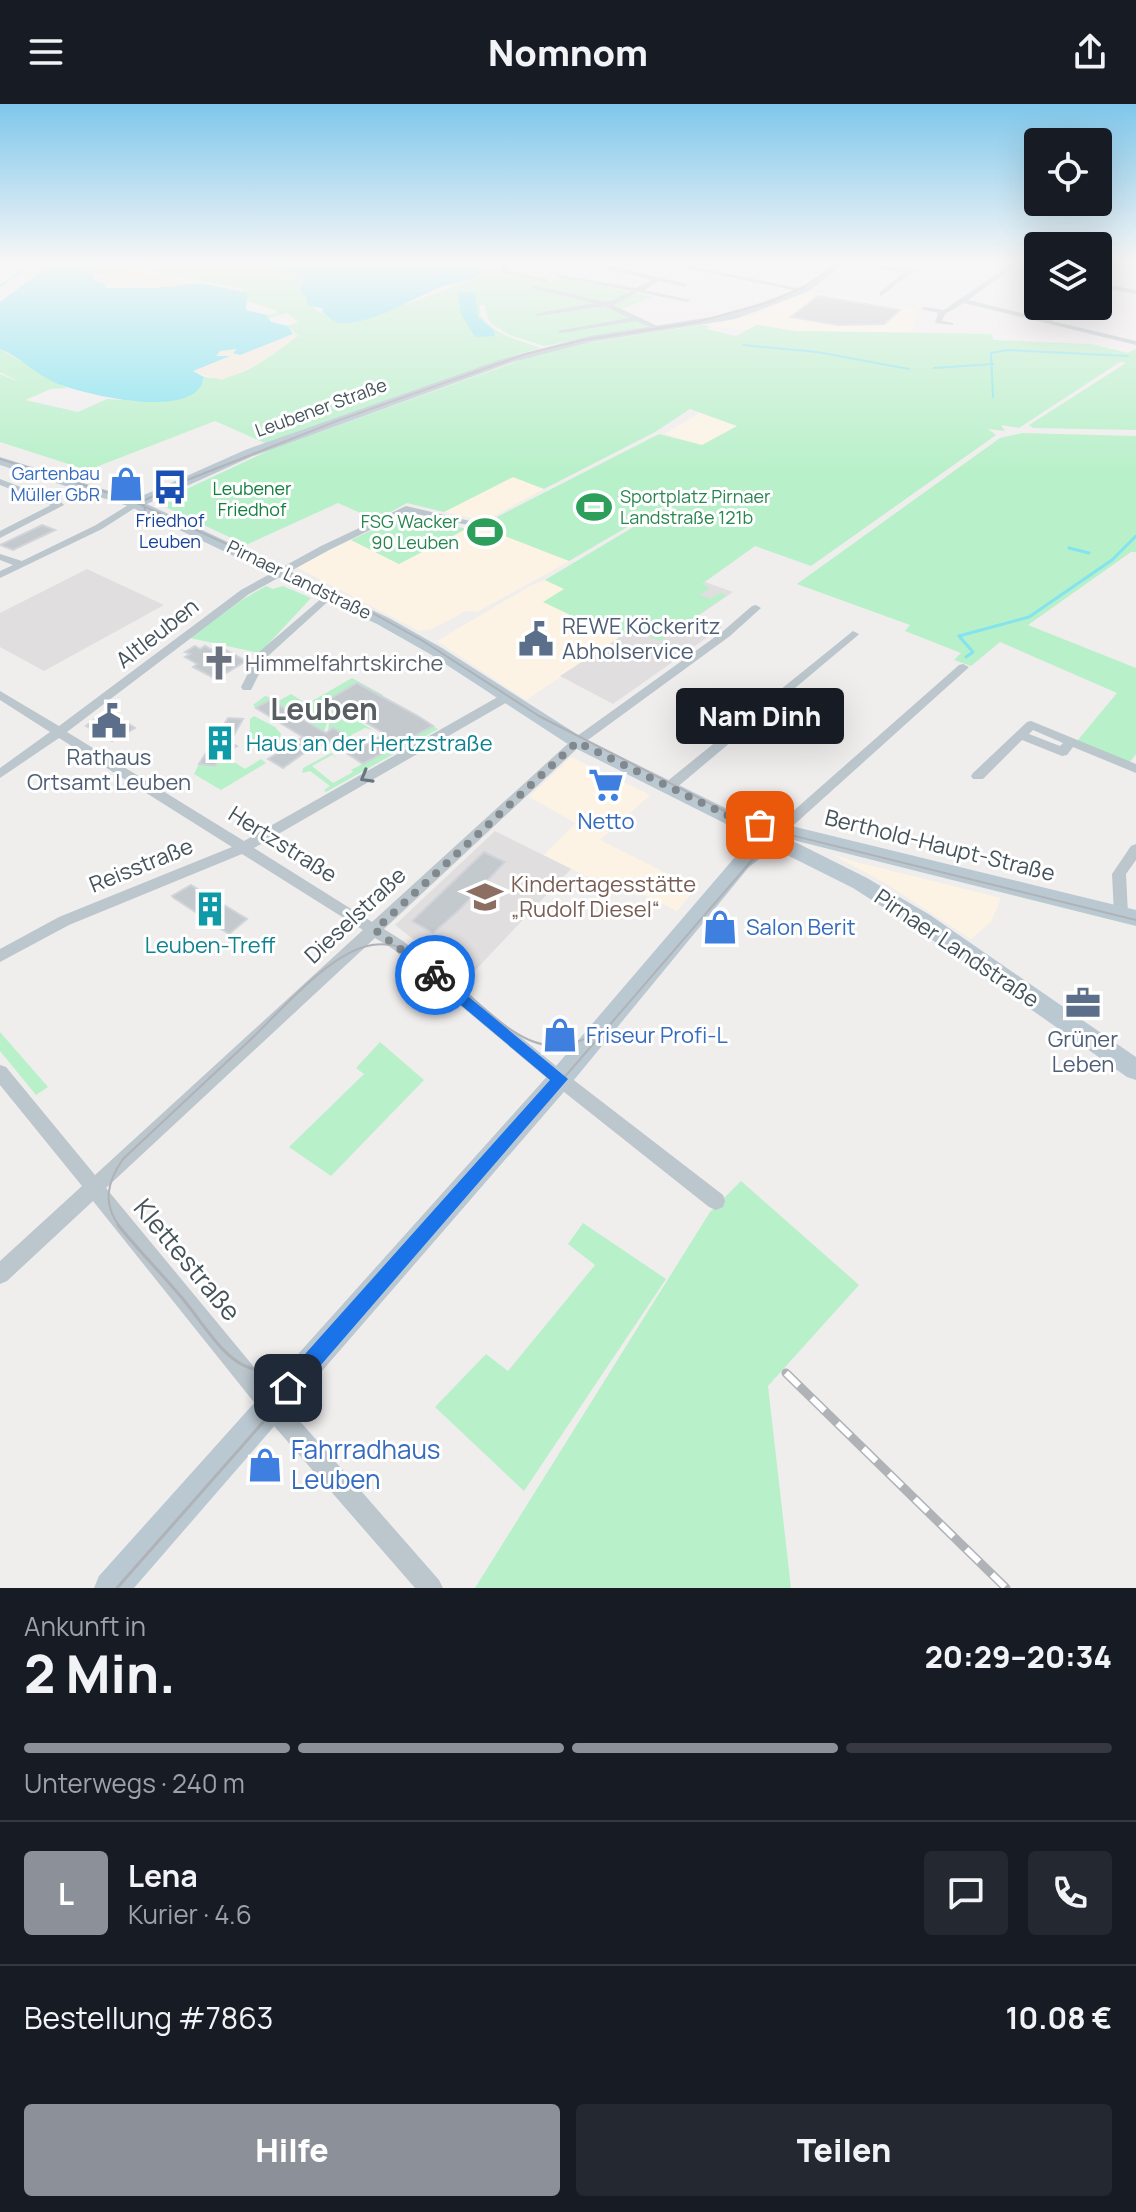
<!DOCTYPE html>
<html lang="de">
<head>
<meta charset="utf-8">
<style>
	:root { --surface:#171b24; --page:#242831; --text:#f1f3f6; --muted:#9ea1a6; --line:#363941; --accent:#8c9099 }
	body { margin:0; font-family:Manrope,sans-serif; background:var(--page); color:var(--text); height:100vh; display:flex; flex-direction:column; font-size:30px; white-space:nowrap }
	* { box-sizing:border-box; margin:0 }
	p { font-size:26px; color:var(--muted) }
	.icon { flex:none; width:44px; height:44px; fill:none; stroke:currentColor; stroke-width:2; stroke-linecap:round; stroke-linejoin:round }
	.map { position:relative; height:1484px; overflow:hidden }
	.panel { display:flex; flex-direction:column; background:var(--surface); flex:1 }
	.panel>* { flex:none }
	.fabs { position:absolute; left:1024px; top:24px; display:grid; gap:16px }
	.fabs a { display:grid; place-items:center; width:88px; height:88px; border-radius:8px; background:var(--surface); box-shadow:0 8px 32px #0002; font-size:40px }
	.pin { position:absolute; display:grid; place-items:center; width:68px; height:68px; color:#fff; margin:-34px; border-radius:16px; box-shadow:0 4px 12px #0006 }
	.courier { position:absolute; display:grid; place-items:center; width:80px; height:80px; margin:-40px; border:6px solid #1a73e8; border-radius:50%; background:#fff; color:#222; box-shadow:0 2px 10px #0007 }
	.bubble { position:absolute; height:56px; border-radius:8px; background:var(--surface); box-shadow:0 8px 32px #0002; font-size:26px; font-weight:800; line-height:56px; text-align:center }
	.summary em { font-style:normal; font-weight:800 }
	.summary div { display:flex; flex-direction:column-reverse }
	.summary { display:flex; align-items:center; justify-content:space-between; height:136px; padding:0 24px }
	h1 { font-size:52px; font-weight:800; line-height:60px }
	.bar { display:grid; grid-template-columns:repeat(4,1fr); gap:12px 8px; align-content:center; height:96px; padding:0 24px }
	.bar i { height:10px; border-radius:6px; background:var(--line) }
	.bar .selected { background:var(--accent) }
	.bar p { grid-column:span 4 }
	.line { display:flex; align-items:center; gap:20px; padding:0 24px; border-top:2px solid var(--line) }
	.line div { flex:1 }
	.round { display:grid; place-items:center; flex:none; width:84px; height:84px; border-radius:8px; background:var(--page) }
	.cta { display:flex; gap:16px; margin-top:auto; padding:16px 24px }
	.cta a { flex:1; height:92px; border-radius:8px; background:var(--accent); color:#fff; font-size:32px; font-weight:800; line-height:92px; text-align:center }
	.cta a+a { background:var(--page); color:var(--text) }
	header { display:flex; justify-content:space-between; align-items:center; height:104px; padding:0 24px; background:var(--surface); font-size:36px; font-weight:800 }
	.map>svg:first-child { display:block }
	.commercial { fill:#fcf3e4 }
	.education { fill:#e1dedf }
	.green { fill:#b8f0c9 }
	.sand { fill:#f3e9dc }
	.water { fill:#83e3ef }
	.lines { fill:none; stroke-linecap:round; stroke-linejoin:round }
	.stream-far1 { stroke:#83e3ef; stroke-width:2 }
	.stream { stroke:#83e3ef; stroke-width:3 }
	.building { fill:#c4c9cd; stroke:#d1d4d9; stroke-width:2 }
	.street-tunnel { stroke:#ceced0; stroke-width:7; stroke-dasharray:7 3; stroke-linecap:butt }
	.street { fill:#bbc6cd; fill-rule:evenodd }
	.secondary { fill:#bac8d2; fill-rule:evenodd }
	.tram-far1 { stroke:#afb3b8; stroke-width:2 }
	.tram { stroke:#afb3b8; stroke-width:3 }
	.rail-casing { stroke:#afb3b8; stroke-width:9 }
	.rail { stroke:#fff; stroke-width:6; stroke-dasharray:18; stroke-linecap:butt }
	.oneway { stroke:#68767d }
	.route { fill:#1a73e8 }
	.done { stroke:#81898e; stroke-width:8; stroke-dasharray:0 14.4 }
	.labels { text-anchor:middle; stroke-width:6; stroke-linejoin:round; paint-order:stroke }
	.far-street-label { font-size:18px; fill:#45535b; stroke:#fff }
	.far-shop-label { font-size:18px; fill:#366cbe; stroke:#fff; text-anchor:end }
	.far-park-label { font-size:18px; fill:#127f3f; stroke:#fff }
	.far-leisure-label { font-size:18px; fill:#27864d; stroke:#fff; text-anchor:start }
	.far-transit-label { font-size:18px; fill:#164399; stroke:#fff }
	.service-label { font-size:22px; fill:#4e5e75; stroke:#fff }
	.street-label { font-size:22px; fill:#45535b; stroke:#fff }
	.worship-label { font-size:22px; fill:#5b616d; stroke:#fff; text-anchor:start }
	.culture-label { font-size:22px; fill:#0d838f; stroke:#fff; text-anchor:start }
	.shop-label { font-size:22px; fill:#366cbe; stroke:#fff; text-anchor:start }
	.education-label { font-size:22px; fill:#785e54; stroke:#fff; text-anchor:start }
	.near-street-label { font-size:26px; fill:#45535b; stroke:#fff }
	.near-shop-label { font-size:26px; fill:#366cbe; stroke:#fff; text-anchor:start }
	.district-label { font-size:30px; font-weight:bold; fill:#595e62; stroke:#fff }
</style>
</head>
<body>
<header><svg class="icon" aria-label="menu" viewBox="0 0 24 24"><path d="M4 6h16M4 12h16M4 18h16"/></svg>Nomnom<svg class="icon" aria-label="share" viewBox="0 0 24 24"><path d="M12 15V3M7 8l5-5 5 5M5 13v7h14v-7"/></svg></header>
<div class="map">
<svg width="1136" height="1484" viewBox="0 0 1136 1484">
	<rect width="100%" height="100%" fill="#f0eded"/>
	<path class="commercial" d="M808,187L917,206L913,228L796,227L757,221L750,226L709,222L757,210Z
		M700,309L738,322L702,341L664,330Z
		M513,373L544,385L490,414L480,416L444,408Z
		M479,422L570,457L477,508L466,507L432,525L419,527L296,463L351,436L399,460L466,425Z
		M545,476L564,485L544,498L619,534L526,596L437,537L530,482Z
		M571,653L650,691L600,736L696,784L677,807L625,782L618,788L544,751L576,719L529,693Z
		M831,750L860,759L1001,794L991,818L971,835L885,779Z"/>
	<path class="education" d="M87,465L164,501L44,567L0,543V509Z
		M705,478L733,488L698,512L722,523L613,600L560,572Z
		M495,727L571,765L466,876L395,821Z"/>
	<path class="green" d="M69,160H274L304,172C305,184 305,199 316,206C347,227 451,186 483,170L480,162L474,160H504L497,163L499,168L551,178L561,173L653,193L621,205L656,221L544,242L510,231L495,222L488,216L485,201H480V211C494,231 518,236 540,244L511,252L265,339L215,317L96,363L81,364L0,338V270L21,279L0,268V245L67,284L51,285L25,296L78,308L107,295L161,298L203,279L204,273C238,281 271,251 298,232L288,222L298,218L287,209L267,215L266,211L277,209L276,206L246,197L243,185L141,165L116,172L109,177L91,176L103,174L107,170L96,169L89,161Z
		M701,221L709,222L706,225L736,232L757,221L796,227L991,230L994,236L1091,240L1128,249L1136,245V326L1033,324L1029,321L1126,259L1120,258L1019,324L1001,321L1005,327L988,325L996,331L811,462L755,442L702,480L710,484L700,491L710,495L720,489L727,491L660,537L633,525L619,534L543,498L564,485L545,476L680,395L677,394L569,457L479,422L659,330L702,341L737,322L690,305L655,328L544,385L513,373L444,408L407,399L376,416L338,399L246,441L157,399L272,345L524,255L580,240Z
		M1022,329L1136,332V448H1131L1028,521L1136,564V650L1129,659L1077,637L1117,589L1000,538L971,562L954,556L961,549L905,527L910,521L797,480L1000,334Z
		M408,409L466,425L399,460L351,436Z
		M266,482L273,485L283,482L311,494L260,549L190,534L240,497Z
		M352,574L383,591L381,593L357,579L326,597L344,609L327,618L324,628L302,615L310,612L309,608H303L299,613L270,596L256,604L253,601L265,592L280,596L291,590L307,600Z
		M346,610L373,626L365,624L351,631L356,636L352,638L321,641L342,630L328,628L329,619Z
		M254,612L275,623L281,630L279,637L266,644C248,642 250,630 250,615Z
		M433,622L438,625L326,688L324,686L330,682L310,667L302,669L303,664L331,649L338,655L332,651L312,662L333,679L353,668L351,666Z
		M220,654L230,655L245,665L261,655L266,659L221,686L194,670L199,660L215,662Z
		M0,928L48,983L36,991L0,947Z
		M380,938L424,976L331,1072L289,1043L364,970L356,964Z
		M741,1077L859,1181L768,1282L791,1484H475L710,1108Z
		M583,1119L666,1175L524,1387L435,1303L486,1250L508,1267L595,1161L568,1140Z"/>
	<path class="sand" d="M141,165L148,169L200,179L159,183L146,180L151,176L107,180L103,178L115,173H90L95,168L111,172Z
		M293,230L299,231L261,258L222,276L192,267L204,262L214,247L283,236Z"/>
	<path class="water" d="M60,160L91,165L95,168L92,176L107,180L105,184H154L200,179L244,188L247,190L246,206L266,211L271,218L288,222L293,230L240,251L233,249L237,245L220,247L216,252H230L193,267L204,273C198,319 80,290 54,278C34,269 20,253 0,245V198L47,163Z
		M274,160H474L484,167C471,179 453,178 438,184C410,196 375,219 343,219C332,219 331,213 322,208L323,204L308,202L306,193L300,187L304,172L275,167Z
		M463,187L475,189L478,213L493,226L495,232L475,233L461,210L458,189Z"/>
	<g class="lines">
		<path class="stream-far1" d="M0,182L33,160
			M743,241L817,248L909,265
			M934,264L993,260
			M993,293L991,249L1008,246L1128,252"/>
		<path class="stream" d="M1069,444L1089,449
			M966,553L973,548L959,532L1029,513L1112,456L1136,432"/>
	</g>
	<path class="building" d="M818,192L900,206L884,220L838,221L791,213Z
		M42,421L55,426L13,446L0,441Z
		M195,542L200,545L205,542L218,549L224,545L246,557L216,575L193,563L197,560L185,553L190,550L185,548Z
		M357,579L418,612L433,622L363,660L348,650L385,630L328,596Z
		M270,596L326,629L333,624L343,630L321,641L317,640L283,664L268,655L303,633L256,604Z
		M106,607L113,610L135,624L112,637L86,622Z
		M228,614L243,615L230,638L237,642L222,651L215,662L199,660Z
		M484,748L505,758L458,807L433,829L412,817Z
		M191,781L247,815L229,830L174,794L172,792Z"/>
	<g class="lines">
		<path class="street-tunnel" d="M700,164L703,162"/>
		<path class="street" d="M504,160H511L506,166L550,176L547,178L500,168Z
			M666,160H680L807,186L804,188Z
			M847,160L895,164L904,161L916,165L881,192L879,189L905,168Z
			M1011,160H1018L968,196L1045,215L1061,202H1068L1052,217L1136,237V241L964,199L945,210L942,217L953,219V221L935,219L938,209L921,205L924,203L944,206Z
			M1111,160H1118L1098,176V171Z
			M609,162L687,180L685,183L659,177L644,186L691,196L688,198L638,188L613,201L661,224L659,227L636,217L561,229L557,227L630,214L604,202L538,212L535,210L594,199L531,184L533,181L605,198L614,196L631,187L558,173L556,170L636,184L652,176L607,165Z
			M1098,179L1136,186V190L1098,183Z
			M0,375L62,399L64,401L0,434V427L51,401L0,381Z
			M133,398L141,400L102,425L0,474V467L13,461L0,456V450L22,457L96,421Z
			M406,402L487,421L482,424L407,408L329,446L249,490L67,628L244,737L503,590H511L513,593L511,596L254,744L372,818L573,635L722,528L752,502L756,501L761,504L730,532L581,641L384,825L403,837L566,970L723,1091L725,1097L723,1103L716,1106L709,1103L554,980L393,845L375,834L106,1084L277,1291L439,1476L443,1484H415L261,1307L93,1097L7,1177L0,1180V1157L82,1082L0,981V961L6,963L95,1071L363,826L242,750L69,821L0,858V845L59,813L232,743L59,634L0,674V664L50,628L0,596V587L59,622L241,486L321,442Z
			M330,487L335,490L334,492L268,552L251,586H243L241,583L259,548Z
			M853,527L859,530L857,532L675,685H665L663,682L665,679Z
			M963,560L969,563L967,565L776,737H766L764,734L766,731L959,561Z
			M1031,617L1136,660V669L1073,643L1067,651L1062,652L1022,636L983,675H973L971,672L973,669L1027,618ZM1033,626L1063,639L1060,642L1029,630Z
			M1136,740V756L1126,770L1128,810L1126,814H1116L1114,810L1112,770L1131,742Z"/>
		<path class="secondary" d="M835,160H845L807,188L735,215L590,238L513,258L253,352L147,400L389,514L442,544L583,634L762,722L771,717L1136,806V822L789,735L867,774L930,811L1136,953V976L1127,973L914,823L853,784L773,744L749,763L569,982L134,1484H94L99,1472L551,968L735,753L758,736L571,642L430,550L377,520L131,403L0,361V353L135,395L245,346L505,254L590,232L730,210L801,184Z"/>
		<path class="tram-far1" d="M0,355L128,395L349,496L423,537L539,612L742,716C755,727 760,739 753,755L435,1123
			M145,406L143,397L182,378L337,317L526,250L583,236L697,218L770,198L805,182L839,160
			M746,720L1136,816
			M120,1123C102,1100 107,1078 123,1055C165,1016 206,977 248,938C279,909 329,848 372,841C454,827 508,991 598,927"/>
		<path class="tram" d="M118,1121C139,1147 162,1170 183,1195C227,1250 241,1292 320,1247
			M117,1484L437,1121"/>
		<g class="rail-casing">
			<path id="rail" d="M786,1269L1006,1484"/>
		</g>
		<use href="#rail" class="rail"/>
	</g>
	<defs><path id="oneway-chevron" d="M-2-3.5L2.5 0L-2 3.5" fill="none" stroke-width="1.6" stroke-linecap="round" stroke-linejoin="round" transform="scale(2)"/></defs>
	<use class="oneway" href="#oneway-chevron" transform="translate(366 673) rotate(150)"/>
	<linearGradient id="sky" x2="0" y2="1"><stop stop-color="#7fc7eb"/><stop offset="0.43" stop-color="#f8f7f7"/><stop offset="1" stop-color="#f8f7f7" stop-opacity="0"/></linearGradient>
	<rect width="1136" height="368" fill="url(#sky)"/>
	<path class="route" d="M435,865L568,975L295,1291L288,1294L281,1291L278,1284L281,1277L550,976L430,875V867Z"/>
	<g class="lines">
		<path class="done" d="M435,871L375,826L577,638L733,714L760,721"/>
	</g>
	<defs>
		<g id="shop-bare" transform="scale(2.76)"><path d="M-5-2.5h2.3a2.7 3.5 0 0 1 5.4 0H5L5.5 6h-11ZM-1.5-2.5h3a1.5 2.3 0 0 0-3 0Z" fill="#3f7fe0" stroke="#fff" stroke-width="2.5" paint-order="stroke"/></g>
		<g id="bus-bare" transform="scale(2.76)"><path d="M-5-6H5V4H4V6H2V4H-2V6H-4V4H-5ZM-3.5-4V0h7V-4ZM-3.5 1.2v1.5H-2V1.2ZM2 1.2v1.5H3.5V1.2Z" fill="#1a4fb4" stroke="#fff" stroke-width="2.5" paint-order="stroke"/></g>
		<g id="stadium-bare" transform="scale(2.76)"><path d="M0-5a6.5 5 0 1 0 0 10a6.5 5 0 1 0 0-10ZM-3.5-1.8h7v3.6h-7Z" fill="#2e9e5b" stroke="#fff" stroke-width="2.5" paint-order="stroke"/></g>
		<g id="civic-bare" transform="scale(2.76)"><path d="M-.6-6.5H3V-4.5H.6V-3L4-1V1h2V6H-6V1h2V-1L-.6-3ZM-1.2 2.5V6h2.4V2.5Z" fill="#5c6f8a" stroke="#fff" stroke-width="2.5" paint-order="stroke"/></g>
		<g id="church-bare" transform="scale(2.76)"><path d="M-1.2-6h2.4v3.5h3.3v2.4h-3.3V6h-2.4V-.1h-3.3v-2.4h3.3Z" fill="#6b7280" stroke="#fff" stroke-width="2.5" paint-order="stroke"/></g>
		<g id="building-bare" transform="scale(2.76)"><path d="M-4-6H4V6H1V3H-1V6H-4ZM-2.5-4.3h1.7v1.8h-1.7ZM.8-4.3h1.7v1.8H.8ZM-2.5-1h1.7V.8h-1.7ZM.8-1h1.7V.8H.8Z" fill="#0f9aa8" stroke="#fff" stroke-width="2.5" paint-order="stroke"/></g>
		<g id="supermarket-bare" transform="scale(2.76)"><path d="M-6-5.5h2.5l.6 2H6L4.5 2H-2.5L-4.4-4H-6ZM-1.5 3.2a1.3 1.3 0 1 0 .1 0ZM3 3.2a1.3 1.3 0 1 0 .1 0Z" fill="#3f7fe0" stroke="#fff" stroke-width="2.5" paint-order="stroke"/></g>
		<g id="school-bare" transform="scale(2.76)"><path d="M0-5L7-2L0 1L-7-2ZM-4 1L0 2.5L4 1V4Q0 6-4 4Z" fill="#8d6e63" stroke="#fff" stroke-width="2.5" paint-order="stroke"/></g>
		<g id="office-bare" transform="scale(2.76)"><path d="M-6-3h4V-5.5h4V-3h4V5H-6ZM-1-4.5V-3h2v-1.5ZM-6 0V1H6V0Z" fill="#5c6f8a" stroke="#fff" stroke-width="2.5" paint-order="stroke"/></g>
	</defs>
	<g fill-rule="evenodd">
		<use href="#shop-bare" x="126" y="380"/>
		<use href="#bus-bare" x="170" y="383"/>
		<use href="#stadium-bare" x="594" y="403"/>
		<use href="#stadium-bare" x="485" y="428"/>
		<use href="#civic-bare" x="536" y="535"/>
		<use href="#church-bare" x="219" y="559"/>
		<use href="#civic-bare" x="109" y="617"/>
		<use href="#building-bare" x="220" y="639"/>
		<use href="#supermarket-bare" x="606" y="681"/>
		<use href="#school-bare" x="485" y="793"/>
		<use href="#building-bare" x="210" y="805"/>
		<use href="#shop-bare" x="720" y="823"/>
		<use href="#office-bare" x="1083" y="899"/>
		<use href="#shop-bare" x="560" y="931"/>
		<use href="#shop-bare" x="265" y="1361"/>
	</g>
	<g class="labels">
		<g class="far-street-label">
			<text transform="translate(321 304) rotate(-20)" y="6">Leubener Straße</text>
			<text transform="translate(299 476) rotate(26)" y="6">Pirnaer Landstraße</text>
		</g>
		<g class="far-shop-label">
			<text x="100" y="376">Gartenbau<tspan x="100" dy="21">Müller GbR</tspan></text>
		</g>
		<g class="far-park-label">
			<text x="252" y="391">Leubener<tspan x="252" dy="21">Friedhof</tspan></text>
		</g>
		<g class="far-leisure-label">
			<text x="620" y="399">Sportplatz Pirnaer<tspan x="620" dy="21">Landstraße 121b</tspan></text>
			<text x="459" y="424" text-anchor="end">FSG Wacker<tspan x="459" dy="21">90 Leuben</tspan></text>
		</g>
		<g class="far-transit-label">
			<text x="170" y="423">Friedhof<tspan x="170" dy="21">Leuben</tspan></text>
		</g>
		<g class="service-label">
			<text x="562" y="530" text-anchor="start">REWE Köckeritz<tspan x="562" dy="25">Abholservice</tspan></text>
			<text x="109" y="661">Rathaus<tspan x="109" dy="25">Ortsamt Leuben</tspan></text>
			<text x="1083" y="943">Grüner<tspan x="1083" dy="25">Leben</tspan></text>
		</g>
		<g class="street-label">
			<text transform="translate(157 529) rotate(-38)" y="8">Altleuben</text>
			<text transform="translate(283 740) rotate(32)" y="8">Hertzstraße</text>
			<text transform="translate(940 741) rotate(14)" y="8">Berthold-Haupt-Straße</text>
			<text transform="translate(141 761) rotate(-22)" y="8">Reisstraße</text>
			<text transform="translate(355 811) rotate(-43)" y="8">Dieselstraße</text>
			<text transform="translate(957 844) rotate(34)" y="8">Pirnaer Landstraße</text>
		</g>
		<g class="worship-label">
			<text x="245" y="567">Himmelfahrtskirche</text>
		</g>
		<g class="culture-label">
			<text x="246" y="647">Haus an der Hertzstraße</text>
			<text x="210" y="849" text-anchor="middle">Leuben-Treff</text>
		</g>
		<g class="shop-label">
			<text x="606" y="725" text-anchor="middle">Netto</text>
			<text x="746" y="831">Salon Berit</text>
			<text x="586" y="939">Friseur Profi-L</text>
		</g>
		<g class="education-label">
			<text x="511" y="788">Kindertagesstätte<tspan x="511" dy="25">„Rudolf Diesel“</tspan></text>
		</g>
		<g class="near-street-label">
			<text transform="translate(187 1156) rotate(50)" y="9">Klettestraße</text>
		</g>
		<g class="near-shop-label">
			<text x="291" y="1355">Fahrradhaus<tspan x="291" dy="30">Leuben</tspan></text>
		</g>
		<g class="district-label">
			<text x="324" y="616">Leuben</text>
		</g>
	</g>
</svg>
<div class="fabs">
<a><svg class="icon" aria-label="locate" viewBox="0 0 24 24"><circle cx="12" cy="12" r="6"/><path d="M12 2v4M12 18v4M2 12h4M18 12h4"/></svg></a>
<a><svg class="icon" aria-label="layers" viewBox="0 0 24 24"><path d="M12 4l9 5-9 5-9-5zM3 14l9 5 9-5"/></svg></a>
</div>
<div class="pin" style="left:760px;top:721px;background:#ea580c"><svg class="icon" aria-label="bag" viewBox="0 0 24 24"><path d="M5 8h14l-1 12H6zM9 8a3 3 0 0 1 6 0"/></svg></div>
<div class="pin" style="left:288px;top:1284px;background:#1f2937"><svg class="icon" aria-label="home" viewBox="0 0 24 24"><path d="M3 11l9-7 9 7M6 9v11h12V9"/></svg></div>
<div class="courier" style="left:435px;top:871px"><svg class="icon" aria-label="bike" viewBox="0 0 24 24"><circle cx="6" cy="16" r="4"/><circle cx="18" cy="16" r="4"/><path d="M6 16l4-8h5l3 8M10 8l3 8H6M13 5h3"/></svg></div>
<div class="bubble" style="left:676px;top:584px;width:168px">Nam Dinh</div>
</div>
<section class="panel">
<div class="summary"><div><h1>2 Min.</h1><p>Ankunft in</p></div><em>20:29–20:34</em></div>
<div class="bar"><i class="selected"></i><i class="selected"></i><i class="selected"></i><i></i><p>Unterwegs · 240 m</p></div>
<div class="line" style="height:144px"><b class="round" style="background:var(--accent);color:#fff">L</b><div><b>Lena</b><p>Kurier · 4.6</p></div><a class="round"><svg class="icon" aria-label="chat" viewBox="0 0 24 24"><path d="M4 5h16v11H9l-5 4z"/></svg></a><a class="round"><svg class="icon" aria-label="phone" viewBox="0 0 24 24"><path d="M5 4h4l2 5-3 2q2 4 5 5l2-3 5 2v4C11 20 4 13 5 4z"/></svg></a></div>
<div class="line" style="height:104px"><div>Bestellung #7863</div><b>10.08 €</b></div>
<div class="cta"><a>Hilfe</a><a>Teilen</a></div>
</section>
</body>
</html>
